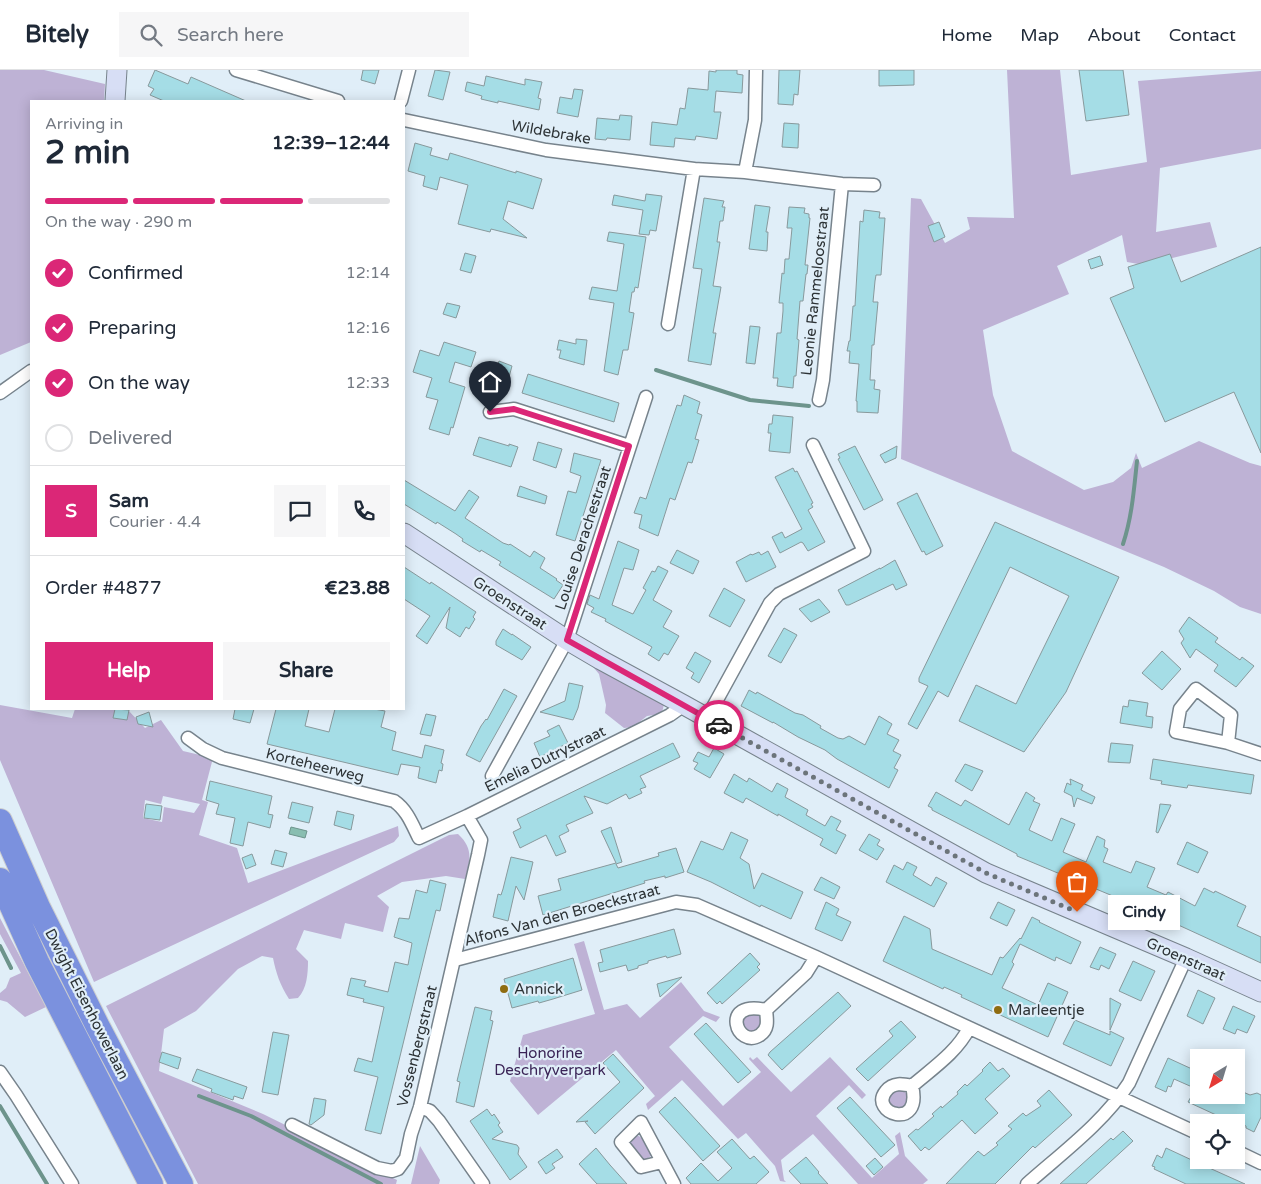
<!DOCTYPE html>
<html lang="en">
<head>
<meta charset="utf-8">
<style>
	:root { --surface:#fff; --page:#f6f6f7; --text:#1f2937; --muted:#747a83; --line:#e0e1e3; --accent:#db2777 }
	body { margin:0; font-family:"Varela Round",sans-serif; background:var(--page); color:var(--text); height:100vh; display:flex; flex-direction:column; font-size:19px; white-space:nowrap }
	* { box-sizing:border-box; margin:0 }
	p { font-size:16px; color:var(--muted) }
	.icon { flex:none; width:28px; height:28px; fill:none; stroke:currentColor; stroke-width:2; stroke-linecap:round; stroke-linejoin:round }
	.map { position:relative; flex:1; overflow:hidden }
	.details { position:absolute; left:30px; top:30px; width:375px; height:610px; display:flex; flex-direction:column; background:var(--surface); border-radius:0px; box-shadow:0 2px 12px #0003 }
	.details>* { flex:none }
	.needle { width:32px; rotate:218deg }
	.fabs { position:absolute; left:1190px; top:979px; display:grid; gap:10px }
	.fabs a { display:grid; place-items:center; width:55px; height:55px; border-radius:0px; background:var(--surface); box-shadow:0 2px 12px #0003; font-size:25px }
	.pin { position:absolute; display:grid; place-items:center; width:42px; height:42px; color:#fff; margin:-51px -21px; border-radius:50% 50% 50% 0; rotate:-45deg; box-shadow:0 0 5px #0007 }
	.pin .icon { rotate:45deg }
	.courier { position:absolute; display:grid; place-items:center; width:50px; height:50px; margin:-25px; border:4px solid #db2777; border-radius:50%; background:#fff; color:#222; box-shadow:0 1px 6px #0007 }
	.bubble { position:absolute; height:35px; border-radius:0px; background:var(--surface); box-shadow:0 2px 12px #0003; font-size:16px; font-weight:700; line-height:35px; text-align:center }
	.headline em { font-style:normal; font-weight:700 }
	.headline div { display:flex; flex-direction:column-reverse }
	.headline { display:flex; align-items:center; justify-content:space-between; height:85px; padding:0 15px }
	h1 { font-size:32px; font-weight:700; line-height:38px }
	.bar { display:grid; grid-template-columns:repeat(4,1fr); gap:8px 5px; align-content:center; height:60px; padding:0 15px }
	.bar i { height:6px; border-radius:4px; background:var(--line) }
	.bar .on { background:var(--accent) }
	.bar p { grid-column:span 4 }
	.line { display:flex; align-items:center; gap:12px; padding:0 15px; border-top:1px solid var(--line) }
	.line div { flex:1 }
	.round { display:grid; place-items:center; flex:none; width:52px; height:52px; border-radius:0px; background:var(--page) }
	ol { padding:0 15px; list-style:none }
	li { display:flex; align-items:center; gap:15px; height:55px }
	li p { margin-inline-start:auto }
	li .icon { padding:5px; border-radius:50%; background:var(--accent); color:#fff; stroke-width:4 }
	li:last-child { color:var(--muted) }
	li i { width:28px; height:28px; border:2px solid var(--line); border-radius:50% }
	.primary-button { display:flex; gap:10px; margin-top:auto; padding:10px 15px }
	.primary-button a { flex:1; height:58px; border-radius:0px; background:var(--accent); color:#fff; font-size:20px; font-weight:700; line-height:58px; text-align:center }
	.primary-button a+a { background:var(--page); color:var(--text) }
	header { display:flex; align-items:center; gap:30px; box-sizing:border-box; height:70px; padding:0 25px; background:var(--surface); border-bottom:1px solid var(--line) }
	header strong { font-size:24px }
	nav { display:flex; gap:28px; margin-inline-start:auto; font-size:18px }
	.search { width:350px; height:45px; background:var(--page); display:flex; align-items:center; gap:12px; box-sizing:border-box; padding:0 18px; border-radius:0px; color:var(--muted); font-size:19px }
	.map>svg:first-child { display:block }
	.green { fill:#beb2d5; fill-rule:evenodd }
	.water { fill:#89beb1; stroke:#6d948c }
	.lines { fill:none; stroke-linecap:round; stroke-linejoin:round }
	.stream { stroke:#6d948c; stroke-width:4 }
	.building { fill:#a5dde6; stroke:#88999c }
	.street-casing { stroke:#77838c; stroke-width:15 }
	.secondary-casing { stroke:#77838c; stroke-width:21 }
	.highway-casing { stroke:#cdcecf; stroke-width:26 }
	.street { stroke:#fff; stroke-width:12 }
	.secondary { stroke:#d7def5; stroke-width:19 }
	.highway { stroke:#7b91de; stroke-width:24 }
	.done { stroke:#6c747a; stroke-width:5; stroke-dasharray:0 9 }
	.route { stroke:#db2777; stroke-width:6 }
	.poi-dot { fill:#8f6c10; stroke:#e0eef8; stroke-width:2 }
	.labels { text-anchor:middle; stroke-width:4.5; stroke-linejoin:round; paint-order:stroke }
	.street-label { font-size:15px; fill:#2d3336; stroke:#e0eef8 }
	.poi-label { font-size:15px; fill:#2d3336; stroke:#e0eef8; text-anchor:start }
	.park-label { font-size:15px; fill:#3a2456; stroke:#e0eef8 }
</style>
</head>
<body>
<header>
<strong>Bitely</strong>
<div class="search"><svg class="icon" aria-label="search" viewBox="0 0 24 24"><circle cx="10" cy="10" r="6"/><path d="M15 15l6 6"/></svg>Search here</div>
<nav><a>Home</a><a>Map</a><a>About</a><a>Contact</a></nav>
</header>
<div class="map">
<svg width="1261" height="1114" viewBox="0 0 1261 1114">
	<rect width="100%" height="100%" fill="#e0eef8"/>
	<path class="green" d="M0,0H44L105,14L104,31H31V272L0,285Z
		M1007,0H1060L1071,105L1147,92L1138,11L1261,1V79L1160,98L1156,162L1210,152L1217,177L1144,195L1127,192L1122,165L1057,196L1069,224L983,260L993,325L1012,381L1084,420L1113,412L1131,398L1136,383L1142,398L1199,371L1250,393L1261,396V544L1240,537L1214,521L1164,497L901,389L911,128L921,129L945,173L970,159L967,147L1014,148Z
		M588,591L664,634L663,639L660,644L647,646L633,657L624,658L605,643L606,635L599,604Z
		M0,635L72,648L75,639H127L145,658L161,650L183,681L213,688L202,730L208,732L199,765L237,778L248,813L398,756L399,766L394,772L383,777L94,912L0,690ZM163,726L200,734L194,743L164,737L162,752L143,748L145,730L161,734Z
		M458,764C474,779 470,790 465,809L446,806L402,812L377,826L389,837L383,862L345,853L341,869L304,860L296,879L308,891C308,903 307,919 298,928L289,929C280,915 276,903 273,888L262,886L238,899L196,941L164,959L159,1001L263,1044L397,1110L396,1114H198L106,936L449,765Z
		M0,848L46,937L25,947L7,932L0,930V923L6,918L10,908L21,903L0,864Z
		M584,871L604,940L627,934L640,948L681,912L704,941L720,947L716,952L703,946L669,977L723,1036L761,1002L749,989L750,987L753,990L757,987L791,1022L830,987L866,1025L862,1029L849,1015L816,1046L872,1108L899,1084L895,1066L900,1062L905,1086L928,1110L923,1114H858L813,1064L781,1090L784,1110L786,1112L780,1111L775,1096L746,1063L738,1069L682,1010L648,1040L646,1034L655,1026L616,980L538,1045L510,1011L523,965L595,944L574,874Z
		M747,943L759,945L761,949V957L755,963L744,960L742,948Z
		M895,1020H903L906,1023L908,1035L897,1041L888,1033V1025Z
		M637,1065C645,1069 650,1077 651,1086L645,1090H641L630,1077L629,1072L632,1067Z
		M420,1076L440,1110L439,1114H411Z"/>
	<path class="water" d="M291,757L307,761L305,768L289,764Z"/>
	<g class="lines">
		<path class="stream" d="M656,300L750,330L809,336
			M1123,474C1132,447 1134,419 1137,391
			M0,876L11,898
			M199,1026L251,1046L381,1114
			M0,1036L47,1114"/>
	</g>
	<path class="building" d="M155,0L188,14L191,7L246,31H164L150,25L154,19L148,16Z
		M363,0H379L375,14L361,10Z
		M435,0L450,2L443,30L428,26Z
		M716,0H737V4L743,5L742,23L716,21L714,42H721L717,69L696,66L695,70L675,68L674,77L650,75L652,52L677,55L680,38L685,39L688,18L708,20L709,1L716,2Z
		M779,0H800L798,25L794,24L793,35L778,34Z
		M879,0H914V15L879,16Z
		M1079,0H1123L1129,45L1086,51Z
		M486,6L525,15V9L542,12L538,28L541,29L539,40L498,31V33L481,29L482,26L465,21L467,12L484,16Z
		M574,19L583,20L578,47L557,43L560,27L572,29Z
		M620,45L632,46L630,70L607,68L606,70L595,69L597,48L619,50Z
		M784,53L799,54L798,78L782,77Z
		M415,73L432,78L430,85L448,90L450,83L516,103V101L542,109L533,139L508,131L503,149L527,168L491,159L490,162L458,154L468,115L440,107L437,120L423,116L425,106L408,101Z
		M646,124L662,126L656,161L650,160L649,165L639,164L643,140L612,135L614,125L645,131Z
		M704,128L724,131L722,137H725L723,151H720L717,172H720L713,216L721,217L713,263H716L711,295L688,291L702,199L693,198Z
		M755,135L770,137L766,162H768L767,181L749,179Z
		M789,137L805,138L804,143L809,144V148H810L805,195H808L807,204H806L803,231H800L797,269L799,270L796,306H794L793,318L777,316L778,308H773L777,263H781L783,241V233H779L782,203L784,204L785,189H789L792,158H787Z
		M864,140L880,142L879,148H885L881,205H876L875,211L873,232H878L874,275H872L870,310H875L874,319L880,320L878,343L857,342V331H856L859,294L849,293L850,281H847L849,271H850L853,236H855L860,151L863,152Z
		M939,152L945,167L934,172L928,156Z
		M609,162L646,167L638,218L635,217L634,222H632L629,242L634,243L628,280H623L618,305L604,301L614,233L589,229L592,217L617,221L624,174L607,171Z
		M1261,177V383L1234,322L1165,352L1110,228L1134,218L1128,197L1170,184L1181,212Z
		M465,183L476,186L471,203L460,200Z
		M1100,186L1103,195L1091,199L1088,190Z
		M447,233L460,236L456,248L443,244Z
		M750,256L760,257L755,294L746,293Z
		M576,269L587,270L584,295L559,288L561,280H557L559,270L576,274Z
		M444,272L476,282L471,297L455,292L449,312L465,317L453,358L451,357L449,365L429,359L438,330L426,327L432,308L413,302L420,280L439,286Z
		M499,291L512,296L506,318L491,315Z
		M528,304L619,333L614,352L522,323Z
		M684,325L700,332L697,343L702,345L695,369L699,370L692,393L688,392L675,430L670,428L658,466L639,458L642,445L634,443L640,427L646,429L677,335L681,336Z
		M773,345L793,347L790,383L769,381L771,363H768L769,354H772Z
		M479,367L509,376V374L518,377L511,397L473,385Z
		M538,372L562,379L556,398L533,390Z
		M855,376L883,430L864,440L838,389L840,388L838,384Z
		M897,376L896,388L885,393L880,385Z
		M574,383L601,390L575,471L556,465L568,421L576,423L581,406L570,402Z
		M793,398L795,402L797,401L813,433L811,434L813,437L808,440L825,472L808,481L803,473L801,472L780,483L772,467L782,462L785,468L802,459L775,407Z
		M404,410L455,441L469,420L479,427L465,448L503,473L509,475L510,474L530,487L534,481L545,488L540,498L557,509L556,510L563,515L554,529L499,495L501,492L481,480L480,482L462,471L463,469L456,464L437,452L436,454L404,434Z
		M520,416L547,426L545,434L517,426Z
		M917,423L943,476L926,485L924,481L922,482L897,433Z
		M995,452L1119,507L1066,622L1024,682L959,651L976,615L1016,634L1069,526L1010,497L948,627L938,621L917,659L908,654L928,616L919,612V608Z
		M618,471L639,480L633,500L624,498L612,535L633,544L646,520L643,518L652,501L655,502L658,496L668,501L653,530L672,541L663,557L679,566L668,585L664,583L659,591L648,584L652,577L605,551L606,549L591,542L594,538L587,534L590,525L599,529Z
		M677,480L699,491L693,504L670,493Z
		M768,481L776,497L746,512L736,492L751,484L752,485L759,482L761,485Z
		M895,490L907,515L896,520L893,514L849,535H846L838,520L880,498V499Z
		M404,497L430,514L431,512L476,542L473,547L475,549L469,559L466,557L460,567L446,558L450,537L427,574L416,566L430,546L404,529Z
		M724,518L745,530L730,557L709,546Z
		M819,529L830,542L811,552L799,539Z
		M1189,547L1218,568L1215,572L1240,590L1242,587L1254,596L1236,617L1214,601L1218,595L1196,579L1190,588L1181,573L1184,569L1179,561Z
		M784,558L797,565L781,593L768,586Z
		M503,559L512,565V564L531,577L522,590L496,575V571Z
		M1162,581L1181,599L1162,620L1142,603Z
		M695,582L711,591L699,613L691,608L694,603L686,598Z
		M569,613L583,616L578,638L573,650L540,642L565,631Z
		M504,619L517,626L480,692L466,685L481,656L486,649L487,650Z
		M749,620L756,624L757,622L795,643L803,645L821,656L820,658L838,668L843,669L849,666L865,675L879,646L892,654L887,664L899,670L893,681L901,685L894,698L898,700L889,718L837,689L825,680L798,667L773,652V653L741,636Z
		M1129,630L1148,633L1146,646L1153,647L1152,658L1120,653L1123,636L1128,637Z
		M115,639L129,640L127,650L113,648Z
		M235,639H254L250,653L233,649Z
		M276,639H309L305,656L329,662L335,639H374L385,641L381,657L396,662L392,680L422,688L425,675L444,680L441,693L443,694L442,701L439,700L436,713L418,708L420,697L401,694L398,705L267,674Z
		M149,642L153,657L138,654L136,647Z
		M426,644L436,646L431,666L420,664Z
		M559,655L568,673L540,687L534,673L550,666L547,661Z
		M673,673L680,687L640,706L646,717L640,719L642,723L629,729L626,724L607,734L584,726L593,743L566,755L569,761L559,766L566,782L556,786L546,765L520,778L513,762L521,758L517,749Z
		M1111,673L1133,675L1130,693L1108,692Z
		M714,678L724,684L710,708L694,699L698,693L693,691L698,682L709,687Z
		M1153,689L1254,705L1251,724L1188,715L1187,718L1161,714L1162,711L1150,709Z
		M965,694L983,701L972,721L955,711Z
		M734,704L747,712L749,708L772,722L777,713L788,719L785,727L808,740L806,745L825,756L831,746L841,751L836,760L846,765L836,784L820,775L823,769L778,744V746L746,728L743,733L724,723Z
		M1070,709L1083,715L1081,720L1095,727L1092,734L1077,728L1074,737L1072,726L1064,722L1067,713L1071,715Z
		M210,711L272,726L268,744L273,745L270,758L248,752L243,776L230,773L235,748L216,744L219,734L206,730Z
		M936,722L961,736L965,730L1009,755L1026,722L1035,728L1033,731L1040,734L1029,760L1052,771L1061,748L1075,754L1063,782L1086,792L1097,766L1105,770L1104,777L1108,779L1103,792L1131,803L1136,791L1155,798L1147,817L1166,825L1168,822L1195,836L1204,818L1214,823L1215,821L1246,836L1237,856L1261,867V893L1174,853L1145,837L1144,839L1017,786V784L932,740V738L928,736Z
		M292,732L313,737L309,753L288,748Z
		M146,734L162,736L160,750L144,748Z
		M1160,734L1171,735L1158,763L1156,762Z
		M337,741L354,745L351,760L334,755Z
		M611,757L622,792L616,794L618,798L659,786L658,783L676,778L684,802L665,808V806L644,811L645,813L543,845L538,826L561,820L558,809L616,793L601,761Z
		M731,762L748,770L740,788L749,794L754,819L762,803L803,822L791,849L761,835L760,837L711,812L687,802L701,771L723,780Z
		M869,764L880,770L877,775L884,779L877,790L859,780Z
		M1187,772L1208,782L1198,803L1177,794Z
		M275,780L287,783L283,797L271,794Z
		M252,784L256,795L246,799L242,788Z
		M511,787L533,792L524,830L516,816L508,851L493,847L498,824L501,825L503,819Z
		M907,792L917,797L913,805L931,816L936,807L947,813L934,837L886,812L894,795L903,800Z
		M821,807L840,817L834,829L814,820Z
		M430,810L446,814L440,841L436,840L427,876L381,1064L365,1060L378,1007L354,1001L358,988L372,992L384,937L363,932L364,929L347,925L351,908L366,911L364,916L388,922L395,892L408,895L412,873L394,867L399,848L409,849L416,820L427,823Z
		M826,832L839,839L836,845L851,852L842,871L815,859Z
		M998,832L1015,840L1007,856L990,848Z
		M904,846L930,859L932,879L992,905L1000,887L1003,888L1020,868L1021,869L1032,847L1040,851L1039,852L1081,872L1071,894L1056,887L1055,891L1020,874L1012,892L1014,894L1002,918L1038,935L1048,913L1068,922L1048,967L961,927L962,925L944,917L943,919L883,891Z
		M674,859L681,884L667,888L666,886L648,891V893L638,896V898L628,901L626,895L600,902L598,893L603,892L600,880Z
		M1100,877L1116,884L1109,899L1101,895L1099,900L1090,897Z
		M750,883L760,894L757,897L760,900L722,934L720,931L717,934L707,923Z
		M573,888L582,920L553,929L539,933L538,931L512,938L504,909Z
		M1133,891L1155,901L1141,931L1119,921Z
		M682,907L660,927L657,914Z
		M1198,920L1215,928L1203,954L1187,946Z
		M838,922L851,936L782,1000L768,985L770,982Z
		M1110,928L1121,934L1110,960Z
		M1233,936L1255,946L1247,963L1237,959L1235,964L1223,959Z
		M475,937L492,941L490,950L493,951L474,1037L456,1032L460,1012L457,1011Z
		M1075,950L1110,965V961L1124,968L1111,996L1063,974Z
		M901,951L916,967L868,1011L856,999L893,966L889,961Z
		M706,953L751,1002L738,1013L694,964Z
		M273,962L289,965L278,1025L262,1022Z
		M162,982L181,988L178,999L159,992Z
		M613,984L644,1018L595,1064L585,1052L588,1051L576,1052L620,1012L603,993Z
		M1168,988L1192,999L1191,1003L1199,1007V1020L1174,1009L1171,1017L1168,1016L1166,1022L1155,1017Z
		M990,992L998,1001L1003,998L1010,1006L985,1029L998,1043L975,1064L962,1050L929,1080L925,1077L921,1081L908,1066L916,1059L918,1060L934,1046L932,1044L941,1036L942,1038L958,1024L957,1022L965,1014L967,1016L983,1001L982,1000Z
		M197,999L247,1017L243,1029L234,1026L233,1030L211,1022L212,1019L192,1011Z
		M1236,1019L1250,1025L1257,1023L1261,1025V1047L1254,1062L1246,1058V1056L1228,1048L1227,1050L1188,1032L1192,1025H1236Z
		M1049,1020L1072,1045L1035,1078L1033,1076L995,1114H946L978,1081L984,1086L998,1075L996,1073L1012,1059L1008,1056L1023,1043L1026,1046L1041,1036L1037,1031Z
		M675,1027L720,1076L703,1091L659,1042Z
		M850,1027L895,1075L881,1087L837,1038Z
		M314,1028L326,1030L324,1045L311,1055L309,1054Z
		M487,1039L492,1046L494,1044L500,1053L498,1055L503,1062L492,1069L517,1075L519,1078L518,1084L527,1097L510,1110L470,1051Z
		M1123,1061L1133,1071L1086,1114H1060L1111,1068L1113,1070Z
		M732,1069L750,1089L754,1086L769,1102L756,1114H691L686,1108L701,1093L718,1111L732,1098L717,1082Z
		M596,1078L610,1095L627,1114H597L579,1094Z
		M1166,1078L1196,1092L1245,1114H1186L1154,1099L1155,1097L1152,1096L1157,1085L1162,1088Z
		M557,1079L563,1087L552,1094L555,1098L546,1104L538,1092Z
		M806,1087L819,1102L818,1103L828,1114H801L789,1101Z
		M875,1088L883,1097L874,1105L866,1096Z"/>
	<g class="lines">
		<g class="street-casing">
			<path id="street" d="M236,0L338,31
				M401,31L409,0
				M404,50L546,80L694,99L745,102L842,114L874,115
				M745,102L755,50L756,0
				M668,254L694,99
				M0,323L31,301
				M819,330L823,310L842,114
				M490,342L514,339L629,376
				M707,648L770,533L779,524L864,481L813,375
				M188,668L203,679L222,688L394,731C407,740 412,754 419,768L467,746L670,645L684,635
				M1228,673L1231,645L1196,619L1180,639L1176,662L1228,673L1261,684
				M492,706L567,570L646,327
				M455,890L676,832L697,835L816,887L1199,1064
				M766,940C767,950 769,959 760,965C737,980 719,929 766,940L806,903L816,887
				M0,1002L16,1025L72,1114
				M912,1016C903,1014 893,1012 886,1021C868,1043 923,1062 912,1016C933,998 957,982 969,958
				M420,1037L430,1041L439,1051L483,1114
				M292,1055L377,1098L392,1101L398,1099L406,1088L411,1064L420,1037L478,785L481,770L467,746
				M1236,1081L1261,1093
				M662,1092L641,1097L621,1072L641,1052L674,1114
				M1027,1114C1062,1083 1104,1052 1129,1013L1186,888"/>
		</g>
		<g class="secondary-casing">
			<path id="secondary" d="M115,31L117,0
				M404,463L567,570L601,590L684,635L986,803L1186,888L1261,922"/>
		</g>
		<g class="highway-casing">
			<path id="highway" d="M0,751L38,837L97,955L181,1114
				M0,810L37,892L151,1114"/>
		</g>
		<use href="#street" class="street"/>
		<use href="#secondary" class="secondary"/>
		<use href="#highway" class="highway"/>
	</g>
	<g class="lines">
		<path class="done" d="M719,655L986,803L1077,842"/>
		<path class="route" d="M490,342L514,339L629,376L567,570L719,655"/>
	</g>
	<g class="poi-dot">
		<circle cx="504" cy="919" r="5"/>
		<circle cx="998" cy="940" r="5"/>
	</g>
	<g class="labels">
		<g class="street-label">
			<text transform="translate(551 62) rotate(10)" y="5">Wildebrake</text>
			<text transform="translate(815 221) rotate(-84)" y="5">Leonie Rammeloostraat</text>
			<text transform="translate(583 468) rotate(-72)" y="5">Louise Derachestraat</text>
			<text transform="translate(510 533) rotate(33)" y="5">Groenstraat</text>
			<text transform="translate(545 689) rotate(-26)" y="5">Emelia Dutrystraat</text>
			<text transform="translate(315 695) rotate(14)" y="5">Korteheerweg</text>
			<text transform="translate(562 845) rotate(-15)" y="5">Alfons Van den Broeckstraat</text>
			<text transform="translate(1186 889) rotate(24)" y="5">Groenstraat</text>
			<text transform="translate(87 934) rotate(63)" y="5">Dwight Eisenhowerlaan</text>
			<text transform="translate(417 976) rotate(-76)" y="5">Vossenbergstraat</text>
		</g>
		<g class="poi-label">
			<text x="514" y="924">Annick</text>
			<text x="1008" y="945">Marleentje</text>
		</g>
		<g class="park-label">
			<text x="550" y="988">Honorine<tspan x="550" dy="17">Deschryverpark</tspan></text>
		</g>
	</g>
</svg>
<div class="fabs">
<a><svg class="needle" viewBox="-14 -14 28 28"><path d="M0-13l5 13h-10z" fill="#e53935"/><path d="M0 13l5-13h-10z" fill="#747a83"/></svg></a>
<a><svg class="icon" aria-label="locate" viewBox="0 0 24 24"><circle cx="12" cy="12" r="6"/><path d="M12 2v4M12 18v4M2 12h4M18 12h4"/></svg></a>
</div>
<div class="pin" style="left:1077px;top:842px;background:#ea580c"><svg class="icon" aria-label="bag" viewBox="0 0 24 24"><path d="M5 8h14l-1 12H6zM9 8a3 3 0 0 1 6 0"/></svg></div>
<div class="pin" style="left:490px;top:342px;background:#1f2937"><svg class="icon" aria-label="home" viewBox="0 0 24 24"><path d="M3 11l9-7 9 7M6 9v11h12V9"/></svg></div>
<div class="courier" style="left:719px;top:655px"><svg class="icon" aria-label="car" viewBox="0 0 24 24"><path d="M5 17H2v-5l4-1 3-4h7l3 4 3 1v5h-3M9 17h6M6 11h13"/><circle cx="7" cy="17" r="2"/><circle cx="17" cy="17" r="2"/></svg></div>
<div class="bubble" style="left:1108px;top:825px;width:72px">Cindy</div>
<section class="details">
<div class="headline"><div><h1>2 min</h1><p>Arriving in</p></div><em>12:39–12:44</em></div>
<div class="bar"><i class="on"></i><i class="on"></i><i class="on"></i><i></i><p>On the way · 290 m</p></div>
<ol>
<li><svg class="icon" aria-label="check" viewBox="0 0 24 24"><path d="M5 12l5 5 9-10"/></svg>Confirmed<p>12:14</p></li>
<li><svg class="icon" aria-label="check" viewBox="0 0 24 24"><path d="M5 12l5 5 9-10"/></svg>Preparing<p>12:16</p></li>
<li><svg class="icon" aria-label="check" viewBox="0 0 24 24"><path d="M5 12l5 5 9-10"/></svg>On the way<p>12:33</p></li>
<li><i></i>Delivered</li>
</ol>
<div class="line" style="height:90px"><b class="round" style="background:var(--accent);color:#fff">S</b><div><b>Sam</b><p>Courier · 4.4</p></div><a class="round"><svg class="icon" aria-label="chat" viewBox="0 0 24 24"><path d="M4 5h16v11H9l-5 4z"/></svg></a><a class="round"><svg class="icon" aria-label="phone" viewBox="0 0 24 24"><path d="M5 4h4l2 5-3 2q2 4 5 5l2-3 5 2v4C11 20 4 13 5 4z"/></svg></a></div>
<div class="line" style="height:65px"><div>Order #4877</div><b>€23.88</b></div>
<div class="primary-button"><a>Help</a><a>Share</a></div>
</section>
</div>
</body>
</html>
